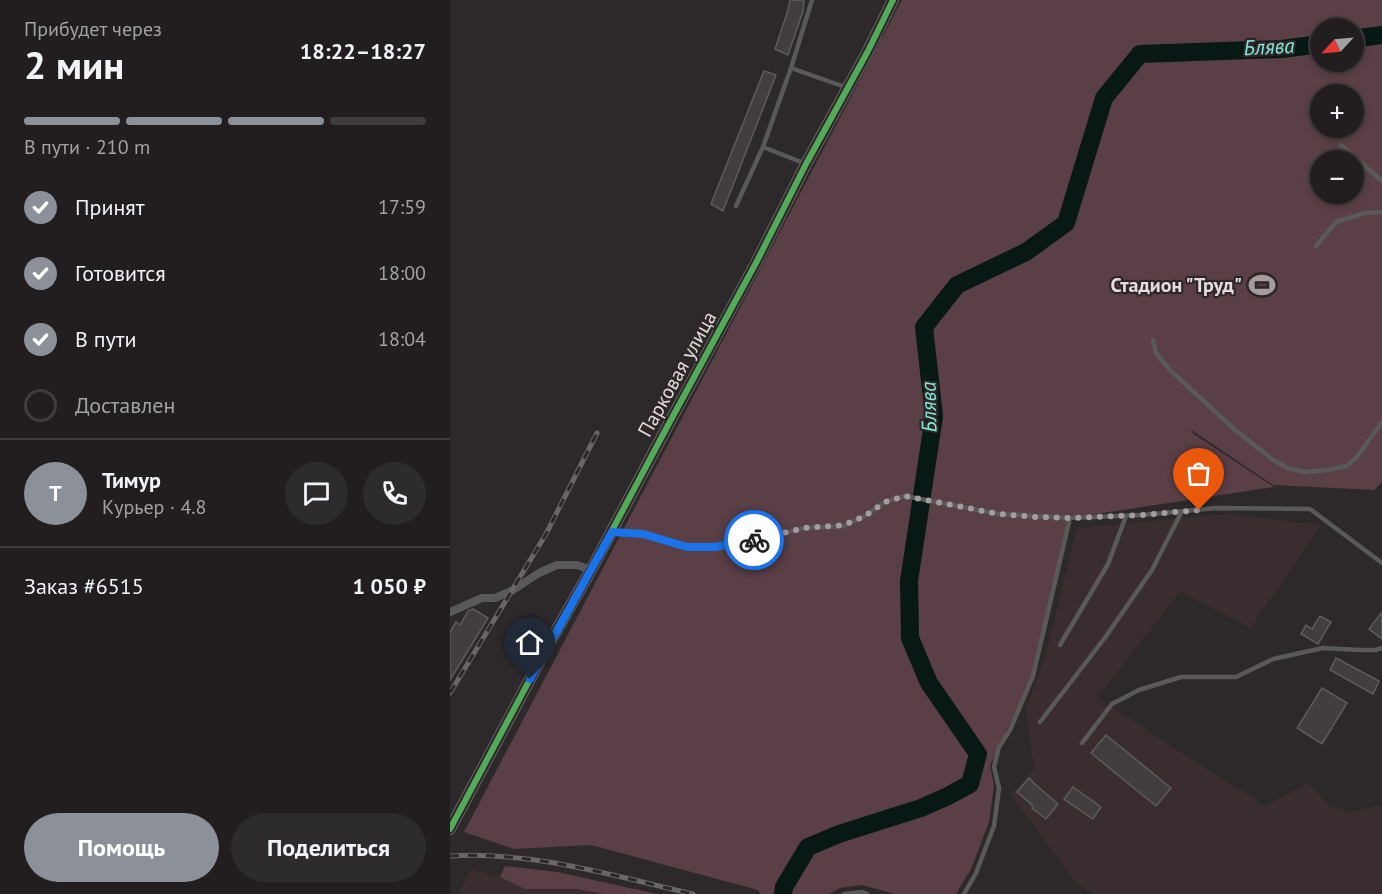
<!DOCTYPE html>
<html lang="ru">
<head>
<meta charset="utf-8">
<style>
	:root { --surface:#221e1f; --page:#2e2b2c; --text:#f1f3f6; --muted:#a2a2a4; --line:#3f3c3d; --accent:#8c9099 }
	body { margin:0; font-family:"PT Sans",sans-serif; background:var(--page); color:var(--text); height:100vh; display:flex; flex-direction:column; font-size:22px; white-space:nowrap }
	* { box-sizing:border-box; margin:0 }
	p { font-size:20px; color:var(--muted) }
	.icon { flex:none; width:33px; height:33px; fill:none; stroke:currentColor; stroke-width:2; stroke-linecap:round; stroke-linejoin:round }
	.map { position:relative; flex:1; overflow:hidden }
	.sheet { display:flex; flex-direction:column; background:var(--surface); width:450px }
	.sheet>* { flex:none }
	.needle { width:39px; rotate:244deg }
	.buttons { position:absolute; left:860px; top:18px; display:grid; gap:12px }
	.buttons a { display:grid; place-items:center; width:54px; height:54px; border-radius:50%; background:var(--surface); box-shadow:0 3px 9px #0003,0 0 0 2px var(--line); font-size:30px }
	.pin { position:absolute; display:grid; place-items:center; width:51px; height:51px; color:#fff; margin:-62px -26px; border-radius:50% 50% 50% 0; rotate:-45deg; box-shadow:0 0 6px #0007 }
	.pin .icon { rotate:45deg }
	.courier { position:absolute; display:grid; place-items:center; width:60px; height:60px; margin:-30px; border:4px solid #1a73e8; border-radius:50%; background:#fff; color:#222; box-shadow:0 2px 8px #0007 }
	.headline em { font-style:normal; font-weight:700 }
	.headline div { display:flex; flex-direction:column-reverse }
	.headline { display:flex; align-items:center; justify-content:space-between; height:102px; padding:0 24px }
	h1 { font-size:39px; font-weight:700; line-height:45px }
	.bar { display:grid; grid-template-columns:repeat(4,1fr); gap:9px 6px; align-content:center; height:72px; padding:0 24px }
	.bar i { height:8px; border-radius:4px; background:var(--line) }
	.bar .current { background:var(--accent) }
	.bar p { grid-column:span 4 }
	.line { display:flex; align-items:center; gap:15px; padding:0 24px; border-top:2px solid var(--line) }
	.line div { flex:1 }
	.round { display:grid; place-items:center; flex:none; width:63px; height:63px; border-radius:32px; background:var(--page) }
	ol { padding:0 24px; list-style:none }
	li { display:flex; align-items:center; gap:18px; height:66px }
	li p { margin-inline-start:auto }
	li .icon { padding:6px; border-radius:50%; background:var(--accent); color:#fff; stroke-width:4 }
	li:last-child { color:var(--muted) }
	li i { width:33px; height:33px; border:3px solid var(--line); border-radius:50% }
	.cta { display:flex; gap:12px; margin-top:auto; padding:12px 24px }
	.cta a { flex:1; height:69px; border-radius:36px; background:var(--accent); color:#fff; font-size:24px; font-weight:700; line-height:69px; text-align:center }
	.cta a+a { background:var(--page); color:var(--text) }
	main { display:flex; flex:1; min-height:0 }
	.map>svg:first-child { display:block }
	.built { fill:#3a2d30 }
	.green { fill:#5a3f46; fill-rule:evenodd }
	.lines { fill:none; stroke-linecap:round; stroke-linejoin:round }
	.river { stroke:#071815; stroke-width:18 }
	.building { fill:#423d3e; stroke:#5e5b5c; stroke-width:1.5 }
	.lane { stroke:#595959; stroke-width:4.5 }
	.street { stroke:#595959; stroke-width:8 }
	.secondary { stroke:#636564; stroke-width:12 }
	.rail-casing { stroke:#686666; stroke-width:5 }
	.rail { stroke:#2f2628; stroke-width:3; stroke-dasharray:9; stroke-linecap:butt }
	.cycleway-casing { stroke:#2f2628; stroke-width:10 }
	.cycleway { stroke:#51ab58; stroke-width:6 }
	.done { stroke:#a39d9f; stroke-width:6; stroke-dasharray:0 10.8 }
	.route { stroke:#1a73e8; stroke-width:8 }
	.labels { text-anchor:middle; stroke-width:4.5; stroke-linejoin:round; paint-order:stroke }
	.poi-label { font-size:20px; font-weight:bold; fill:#e2dcde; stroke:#2f2628; text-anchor:end }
	.street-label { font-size:20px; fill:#e2dcde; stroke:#2f2628 }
	.water-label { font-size:21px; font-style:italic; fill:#81e8d9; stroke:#2f2628 }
</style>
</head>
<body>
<main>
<section class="sheet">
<div class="headline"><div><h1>2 мин</h1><p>Прибудет через</p></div><em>18:22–18:27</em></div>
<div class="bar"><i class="current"></i><i class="current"></i><i class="current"></i><i></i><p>В пути · 210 m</p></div>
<ol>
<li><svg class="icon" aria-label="check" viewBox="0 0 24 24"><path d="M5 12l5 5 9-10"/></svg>Принят<p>17:59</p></li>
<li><svg class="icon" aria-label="check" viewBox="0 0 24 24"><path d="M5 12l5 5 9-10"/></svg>Готовится<p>18:00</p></li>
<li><svg class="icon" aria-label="check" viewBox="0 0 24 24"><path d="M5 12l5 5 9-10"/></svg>В пути<p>18:04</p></li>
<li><i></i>Доставлен</li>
</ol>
<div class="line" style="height:108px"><b class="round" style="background:var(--accent);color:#fff">Т</b><div><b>Тимур</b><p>Курьер · 4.8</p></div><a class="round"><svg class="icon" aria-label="chat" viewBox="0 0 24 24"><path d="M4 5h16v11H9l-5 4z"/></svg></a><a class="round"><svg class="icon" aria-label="phone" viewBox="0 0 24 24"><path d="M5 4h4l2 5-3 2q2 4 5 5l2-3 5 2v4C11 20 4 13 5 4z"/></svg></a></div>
<div class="line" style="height:78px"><div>Заказ #6515</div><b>1 050 ₽</b></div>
<div class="cta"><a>Помощь</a><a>Поделиться</a></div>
</section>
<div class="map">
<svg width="932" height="894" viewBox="0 0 932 894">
	<rect width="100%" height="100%" fill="#2d2829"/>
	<path class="built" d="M778,514L871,525L801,628L730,592L647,698L815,806L858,783L880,806L900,812L932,805V894H643L626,883L561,795L584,768L576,710L597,651L627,528Z
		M20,869L50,877L75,889H127L154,894H9Z"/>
	<path class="green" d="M452,0H932V482L924,490L823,485L740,429L744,434L824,487L620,518L583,676L540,765L544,786L539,822L521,869L506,894H445L412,885L390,888L379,894H311L308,890L141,845L64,849L14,832ZM870,28H903V62H870ZM870,94H903V128H870ZM870,160H903V194H870Z
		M55,866L107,872L207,894H154L127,889H75L50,877Z"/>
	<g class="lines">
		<path class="river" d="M903,39L932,35
			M333,894L334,887L358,847L389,834L471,808L498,796L520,784L528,754L479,683L460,638L459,581L484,416L474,327L507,285L576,252L616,223L654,98L690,54L832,49L870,44"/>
	</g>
	<path class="building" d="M340,0H354L353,11L338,55L325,49L338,10Z
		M314,71L326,75L273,211L261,204Z
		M23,609L38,618L0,680V632L6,622L10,625L18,611Z
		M932,612V639L919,629Z
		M870,616L881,622L868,644L851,634L856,625L862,629Z
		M886,658L929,681L923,694L880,670Z
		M872,688L897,703L872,744L847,728Z
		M656,735L721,788L706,806L641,753Z
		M579,778L587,786L608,804L596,819L582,808L583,806L567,792Z
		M623,787L651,807L643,819L614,799Z"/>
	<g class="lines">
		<path class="lane" d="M341,68L395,87
			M891,145L932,181
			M313,147L356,164
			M286,206L313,147L341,68L362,0
			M866,246L886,222L915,213L932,212
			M703,340L706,353L720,370L784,429L822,459L837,468L855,472L878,470L896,466L906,458L932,422
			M162,532L193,534L237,547H265L308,540L354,528L394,526L415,516L435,502L455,496L549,514L620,518L692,515L766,508L860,509L932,563
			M610,645L658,564L676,516
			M590,722L654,639L702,570L732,511
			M632,743L662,704L689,690L731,677H786L823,659L873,648L909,650H926L932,648
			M394,894L412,892L417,894
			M514,894L526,873L544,826L549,788L544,767L549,747L560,730L583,676L620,518"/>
		<path class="street" d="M0,612L32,598H45L63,590L89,573L107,565H127L141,570"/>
		<path class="secondary" d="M0,829L102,638L141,570L216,429L307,261L356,164L418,51L443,0"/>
		<g class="rail-casing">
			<path id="rail" d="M0,693L96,534L147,433
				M0,856C82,851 164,876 243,894"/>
		</g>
		<use href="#rail" class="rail"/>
		<g class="cycleway-casing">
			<path id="cycleway" d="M0,829L102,638L141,570L216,429L307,261L356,164L418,51L443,0"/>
		</g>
		<use href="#cycleway" class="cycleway"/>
	</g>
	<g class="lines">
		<path class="done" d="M304,540L354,528L394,525L415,516L435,502L455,496L549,514L586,517L620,518L692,515L749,510"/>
		<path class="route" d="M80,679L162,532L193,534L237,547H265L304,540"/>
	</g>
	<defs>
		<g id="stadium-bare" transform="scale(2.07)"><path d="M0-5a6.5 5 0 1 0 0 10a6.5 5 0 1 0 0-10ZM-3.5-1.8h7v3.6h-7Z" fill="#a39d9f" stroke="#2f2628" stroke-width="2.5" paint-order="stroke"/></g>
	</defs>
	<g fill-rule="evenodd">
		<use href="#stadium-bare" x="812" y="285"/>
	</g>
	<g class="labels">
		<g class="poi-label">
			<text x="792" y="292">Стадион "Труд"</text>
		</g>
		<g class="street-label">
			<text transform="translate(227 374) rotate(-61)" y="7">Парковая улица</text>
		</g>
		<g class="water-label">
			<text transform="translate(819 47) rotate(-3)" y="7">Блява</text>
			<text transform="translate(479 407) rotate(-91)" y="7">Блява</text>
		</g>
	</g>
</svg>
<div class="buttons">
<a><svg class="needle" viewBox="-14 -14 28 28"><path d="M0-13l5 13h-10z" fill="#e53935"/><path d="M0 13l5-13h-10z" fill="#a2a2a4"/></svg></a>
<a>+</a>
<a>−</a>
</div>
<div class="pin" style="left:749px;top:510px;background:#ea580c"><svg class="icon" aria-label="bag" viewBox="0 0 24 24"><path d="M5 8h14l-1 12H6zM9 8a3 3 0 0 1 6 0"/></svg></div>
<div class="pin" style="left:80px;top:679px;background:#1f2937"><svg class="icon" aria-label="home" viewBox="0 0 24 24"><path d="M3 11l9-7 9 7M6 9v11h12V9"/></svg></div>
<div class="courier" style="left:304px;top:540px"><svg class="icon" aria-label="bike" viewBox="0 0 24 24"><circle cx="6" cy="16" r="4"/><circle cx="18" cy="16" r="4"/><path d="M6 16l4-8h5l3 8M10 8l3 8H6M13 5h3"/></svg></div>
</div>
</main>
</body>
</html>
